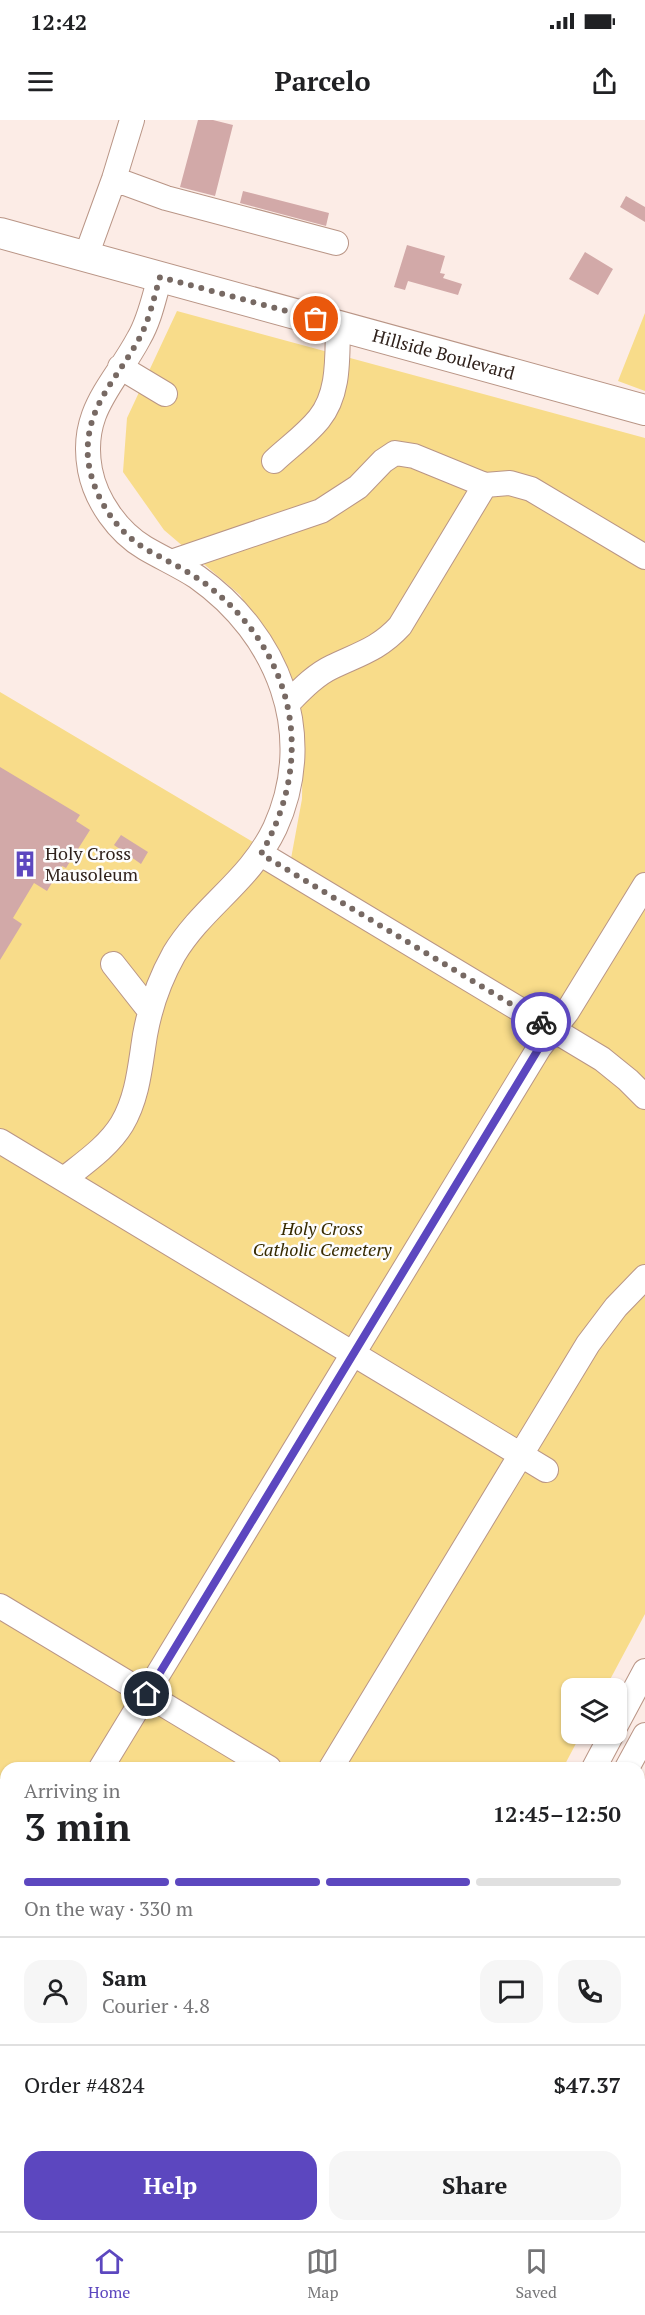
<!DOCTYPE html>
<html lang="en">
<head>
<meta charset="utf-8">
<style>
	:root { --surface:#fff; --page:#f6f6f6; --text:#202124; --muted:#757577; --line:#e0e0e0; --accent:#5c47bf }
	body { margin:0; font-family:"PT Serif",serif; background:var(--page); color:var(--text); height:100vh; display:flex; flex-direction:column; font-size:22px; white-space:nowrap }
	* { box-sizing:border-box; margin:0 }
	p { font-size:20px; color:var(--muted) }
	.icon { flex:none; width:33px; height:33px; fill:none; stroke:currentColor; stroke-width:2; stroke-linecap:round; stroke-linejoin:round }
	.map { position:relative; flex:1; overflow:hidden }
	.sheet { position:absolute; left:0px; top:1642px; width:645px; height:470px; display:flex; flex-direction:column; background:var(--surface); border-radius:18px 18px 0 0; box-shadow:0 2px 4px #0004 }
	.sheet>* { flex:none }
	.fabs { position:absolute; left:561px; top:1558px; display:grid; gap:12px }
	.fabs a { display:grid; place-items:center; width:66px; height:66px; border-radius:12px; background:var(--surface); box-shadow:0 2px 4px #0004; font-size:30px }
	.pin { position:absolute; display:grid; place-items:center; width:51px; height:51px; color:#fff; margin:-26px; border:3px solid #fff; border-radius:50%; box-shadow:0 2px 6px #0007 }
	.courier { position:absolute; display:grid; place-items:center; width:60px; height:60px; margin:-30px; border:4px solid #5c47bf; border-radius:50%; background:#fff; color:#222; box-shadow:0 2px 8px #0007 }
	.head em { font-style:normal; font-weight:600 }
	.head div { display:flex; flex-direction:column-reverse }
	.head { display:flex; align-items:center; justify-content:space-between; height:102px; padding:0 24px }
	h1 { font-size:39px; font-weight:600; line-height:45px }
	.bar { display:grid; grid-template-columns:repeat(4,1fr); gap:9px 6px; align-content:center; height:72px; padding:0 24px }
	.bar i { height:8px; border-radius:4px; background:var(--line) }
	.bar .current { background:var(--accent) }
	.bar p { grid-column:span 4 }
	.line { display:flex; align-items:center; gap:15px; padding:0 24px; border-top:2px solid var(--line) }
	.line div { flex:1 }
	.round { display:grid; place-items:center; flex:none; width:63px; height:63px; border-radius:18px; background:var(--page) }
	.button { display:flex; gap:12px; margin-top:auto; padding:12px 24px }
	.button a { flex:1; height:69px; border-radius:18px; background:var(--accent); color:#fff; font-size:24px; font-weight:600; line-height:69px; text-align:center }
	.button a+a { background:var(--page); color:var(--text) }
	.status { display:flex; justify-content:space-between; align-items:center; height:42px; padding:0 30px; background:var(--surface); direction:ltr }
	.status svg { height:16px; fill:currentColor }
	header { display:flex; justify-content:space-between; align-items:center; height:78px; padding:0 24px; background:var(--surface); font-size:27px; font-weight:600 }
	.dock { display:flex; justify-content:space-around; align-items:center; height:84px; border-top:2px solid var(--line); background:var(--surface); font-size:16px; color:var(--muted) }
	.dock a { display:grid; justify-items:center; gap:3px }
	.dock .current { color:var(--accent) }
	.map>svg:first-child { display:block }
	.built { fill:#fee1d6 }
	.green { fill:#f8dc8a }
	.building { fill:#d2a9a8 }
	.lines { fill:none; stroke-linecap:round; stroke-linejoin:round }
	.minor-casing { stroke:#b99586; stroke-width:26 }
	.major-casing { stroke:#b99586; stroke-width:32 }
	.minor { stroke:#fff; stroke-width:24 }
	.major { stroke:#fff; stroke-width:30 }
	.done { stroke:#776963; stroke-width:6; stroke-dasharray:0 10.8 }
	.route { stroke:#5c47bf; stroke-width:8 }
	.labels { text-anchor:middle; stroke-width:5; stroke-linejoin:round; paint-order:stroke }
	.street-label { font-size:18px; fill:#30221c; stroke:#fdfdfd }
	.poi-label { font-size:18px; fill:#30221c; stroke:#fdfdfd; text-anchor:start }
	.park-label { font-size:18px; font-style:italic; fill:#372b01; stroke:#fdfdfd }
</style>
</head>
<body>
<div class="status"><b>12:42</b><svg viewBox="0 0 49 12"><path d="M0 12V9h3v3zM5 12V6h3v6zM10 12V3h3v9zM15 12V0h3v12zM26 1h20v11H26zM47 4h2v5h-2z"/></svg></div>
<header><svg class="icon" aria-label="menu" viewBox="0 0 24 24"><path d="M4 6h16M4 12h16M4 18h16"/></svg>Parcelo<svg class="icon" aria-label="share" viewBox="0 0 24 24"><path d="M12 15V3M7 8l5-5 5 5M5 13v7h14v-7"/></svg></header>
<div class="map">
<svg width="645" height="2111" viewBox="0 0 645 2111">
	<rect width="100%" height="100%" fill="#fcece6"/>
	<path class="built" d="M645,1653V2111H401L403,2106H639V1664Z"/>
	<path class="green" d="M177,191L645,318V1494L605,1569H572V1614H581L563,1648H6V2106H320L318,2111H0V572L290,744L302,679L303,613L290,554L240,475L164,410L123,352L127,298Z
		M645,193V271L618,261Z
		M645,1869V1915L639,1889V1870Z"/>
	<path class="building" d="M198,0H213L233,5L215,76L180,67Z
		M243,71L329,93L326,106L240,83Z
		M626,76L645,87V102L620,87Z
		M407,125L445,136L440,153L445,154L443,158L462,164L458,175L408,161L405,170L394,167Z
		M585,132L613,149L598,175L569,159Z
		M0,647L80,695L76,701L90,710L66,748L62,746L47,771L34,763L13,798L22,804L0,840Z
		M121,715L148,732L141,744L114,725Z"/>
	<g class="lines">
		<g class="minor-casing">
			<path id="minor" d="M114,59L166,78L336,123
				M86,136L114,59L132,0
				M120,247L165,274
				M274,341C289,327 306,315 319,299C340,273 337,237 338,205
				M171,442L321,391L358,367L383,341L395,333L414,336L485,365L510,363L531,369L645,437
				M288,583C301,570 315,555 332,547C359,534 379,529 400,506L485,365
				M261,734L602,939L628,960L645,977
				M113,844L150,891
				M0,1021L546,1350
				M64,1059C84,1043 108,1027 122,1004C138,977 140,946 145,915C150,887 160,859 174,834C203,786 250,761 275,708C318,614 278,514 197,457C180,446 162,438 145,428C118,412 96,381 90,350C79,291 114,265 139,218C150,199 154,177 160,157
				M0,1486L269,1648
				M616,1605L645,1551
				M101,1648L539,928L567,892L645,765
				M331,1648L588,1224L616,1187L645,1157
				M594,1648L612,1614
				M627,1648L645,1615
				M0,1815L6,1805
				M0,2024L6,2028
				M6,2067V2072
				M44,2106L53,2111
				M122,2106L123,2111
				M351,2111L353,2106
				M385,2111L387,2106"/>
		</g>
		<g class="major-casing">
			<g id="major">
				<path id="s1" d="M0,113L645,290"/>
			</g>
		</g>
		<use href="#minor" class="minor"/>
		<use href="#major" class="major"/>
	</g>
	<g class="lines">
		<path class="done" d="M316,199L160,157C154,177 150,198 140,217C118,259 84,286 88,339C92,374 114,409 144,428C165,440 187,450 207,465C295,533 317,637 261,734L541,902"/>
		<path class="route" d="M147,1574L539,928L554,910L541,902"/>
	</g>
	<defs>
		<g id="building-bare" transform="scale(2.07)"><path d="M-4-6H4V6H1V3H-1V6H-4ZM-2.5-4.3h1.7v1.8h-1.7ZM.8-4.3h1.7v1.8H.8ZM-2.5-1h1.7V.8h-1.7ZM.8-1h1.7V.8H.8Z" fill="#5c47bf" stroke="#fdfdfd" stroke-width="2.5" paint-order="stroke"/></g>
	</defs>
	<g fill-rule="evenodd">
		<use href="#building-bare" x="25" y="744"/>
	</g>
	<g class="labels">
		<g class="street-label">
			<text dy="6" stroke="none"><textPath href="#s1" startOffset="460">Hillside Boulevard</textPath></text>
		</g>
		<g class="poi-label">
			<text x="45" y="740">Holy Cross<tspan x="45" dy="21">Mausoleum</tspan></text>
		</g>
		<g class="park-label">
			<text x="322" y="1115">Holy Cross<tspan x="322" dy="21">Catholic Cemetery</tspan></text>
		</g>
	</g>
</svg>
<div class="fabs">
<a><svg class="icon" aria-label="layers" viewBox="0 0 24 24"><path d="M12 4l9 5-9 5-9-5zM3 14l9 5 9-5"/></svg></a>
</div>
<div class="pin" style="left:316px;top:199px;background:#ea580c"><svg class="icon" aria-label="bag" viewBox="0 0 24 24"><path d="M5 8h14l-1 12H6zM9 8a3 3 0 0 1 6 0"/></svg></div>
<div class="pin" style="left:147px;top:1574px;background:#1f2937"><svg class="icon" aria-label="home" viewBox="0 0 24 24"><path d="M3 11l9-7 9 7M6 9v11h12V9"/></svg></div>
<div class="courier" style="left:541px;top:902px"><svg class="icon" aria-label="bike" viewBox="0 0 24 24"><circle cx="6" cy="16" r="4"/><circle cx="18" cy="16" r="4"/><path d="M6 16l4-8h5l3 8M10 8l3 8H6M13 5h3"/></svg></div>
<section class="sheet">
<div class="head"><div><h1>3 min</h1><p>Arriving in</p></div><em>12:45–12:50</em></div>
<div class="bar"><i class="current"></i><i class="current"></i><i class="current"></i><i></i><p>On the way · 330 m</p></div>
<div class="line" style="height:108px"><a class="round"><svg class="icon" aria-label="person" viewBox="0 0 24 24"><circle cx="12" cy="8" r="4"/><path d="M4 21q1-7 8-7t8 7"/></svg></a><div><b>Sam</b><p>Courier · 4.8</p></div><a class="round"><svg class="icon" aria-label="chat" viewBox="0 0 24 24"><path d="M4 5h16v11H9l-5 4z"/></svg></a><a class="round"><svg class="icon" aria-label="phone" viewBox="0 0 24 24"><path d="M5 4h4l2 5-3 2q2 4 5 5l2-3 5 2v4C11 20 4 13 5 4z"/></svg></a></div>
<div class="line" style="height:78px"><div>Order #4824</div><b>$47.37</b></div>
<div class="button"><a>Help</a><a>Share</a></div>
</section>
</div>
<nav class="dock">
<a class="current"><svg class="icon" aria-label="home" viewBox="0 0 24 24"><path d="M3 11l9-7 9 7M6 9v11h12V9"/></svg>Home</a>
<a><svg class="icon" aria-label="map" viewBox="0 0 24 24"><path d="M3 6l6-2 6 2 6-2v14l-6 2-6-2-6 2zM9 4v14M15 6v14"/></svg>Map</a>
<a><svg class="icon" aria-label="saved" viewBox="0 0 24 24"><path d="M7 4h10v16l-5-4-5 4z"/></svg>Saved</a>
</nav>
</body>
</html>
